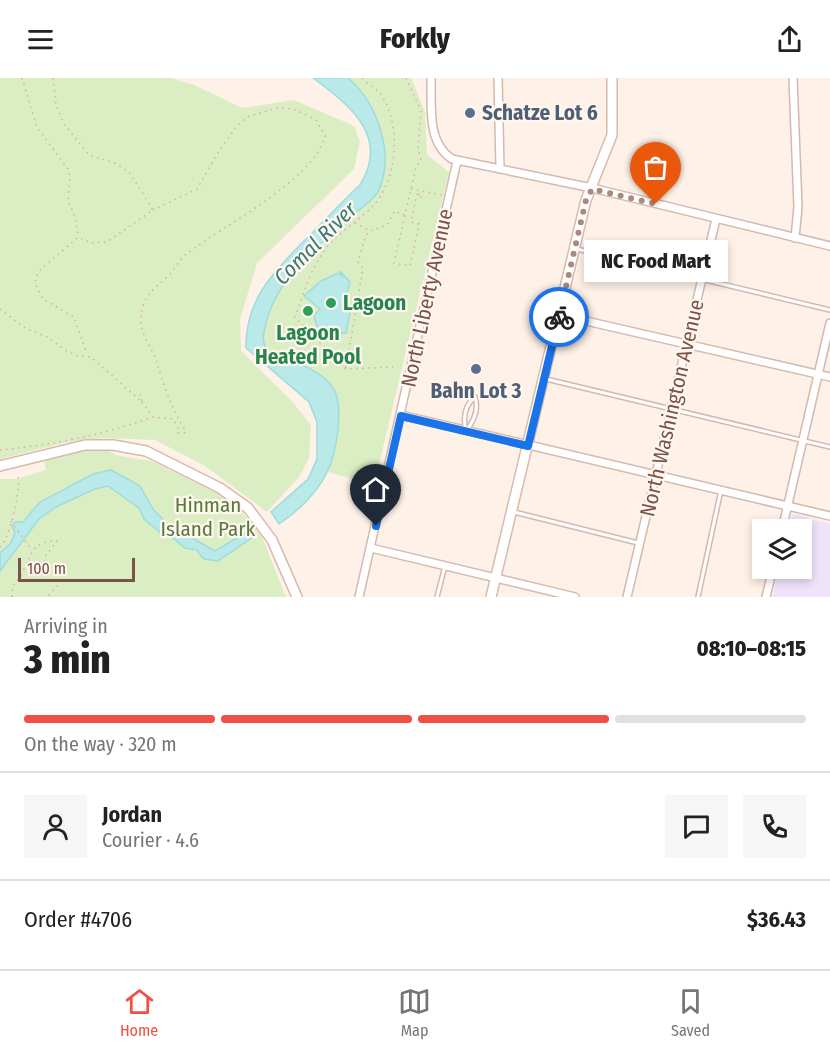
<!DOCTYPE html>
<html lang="en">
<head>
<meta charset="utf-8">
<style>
	:root { --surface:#fff; --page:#f6f6f6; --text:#222; --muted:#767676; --line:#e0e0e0; --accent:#f14f43 }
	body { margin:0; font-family:"Fira Sans Condensed",sans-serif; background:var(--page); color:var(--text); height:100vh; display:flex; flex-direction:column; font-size:22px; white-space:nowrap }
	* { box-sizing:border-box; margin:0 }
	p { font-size:20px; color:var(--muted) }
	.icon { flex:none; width:33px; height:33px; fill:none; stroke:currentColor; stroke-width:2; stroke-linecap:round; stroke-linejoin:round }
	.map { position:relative; height:519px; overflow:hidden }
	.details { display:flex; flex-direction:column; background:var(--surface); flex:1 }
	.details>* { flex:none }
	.tools { position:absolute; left:752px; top:441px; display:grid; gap:12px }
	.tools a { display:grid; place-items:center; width:60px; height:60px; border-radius:0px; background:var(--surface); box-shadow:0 3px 9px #0003; font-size:30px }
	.scale { position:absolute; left:18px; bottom:15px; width:117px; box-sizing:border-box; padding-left:6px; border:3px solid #7a5248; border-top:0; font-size:16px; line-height:21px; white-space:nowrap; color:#7a5248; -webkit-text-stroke:4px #fff6ef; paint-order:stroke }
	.pin { position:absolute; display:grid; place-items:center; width:51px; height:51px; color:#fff; margin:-62px -26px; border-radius:50% 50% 50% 0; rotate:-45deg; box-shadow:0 0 6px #0007 }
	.pin .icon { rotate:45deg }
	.courier { position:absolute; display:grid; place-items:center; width:60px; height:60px; margin:-30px; border:4px solid #1a73e8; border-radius:50%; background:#fff; color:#222; box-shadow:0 2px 8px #0007 }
	.bubble { position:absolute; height:42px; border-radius:0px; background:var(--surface); box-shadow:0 3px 9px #0003; font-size:20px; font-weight:800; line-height:42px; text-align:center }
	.overview em { font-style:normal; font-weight:800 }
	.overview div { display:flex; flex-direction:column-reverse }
	.overview { display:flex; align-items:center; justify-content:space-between; height:102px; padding:0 24px }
	h1 { font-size:39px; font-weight:800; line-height:45px }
	.bar { display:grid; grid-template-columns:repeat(4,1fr); gap:9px 6px; align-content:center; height:72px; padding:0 24px }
	.bar i { height:8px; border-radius:4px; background:var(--line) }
	.bar .selected { background:var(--accent) }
	.bar p { grid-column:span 4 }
	.line { display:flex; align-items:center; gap:15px; padding:0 24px; border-top:2px solid var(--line) }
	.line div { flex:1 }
	.round { display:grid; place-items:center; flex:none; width:63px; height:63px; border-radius:0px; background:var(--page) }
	header { display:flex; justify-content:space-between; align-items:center; height:78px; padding:0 24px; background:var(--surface); font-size:27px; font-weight:800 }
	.tab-bar { display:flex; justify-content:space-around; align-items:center; height:84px; border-top:2px solid var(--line); background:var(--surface); font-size:16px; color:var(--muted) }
	.tab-bar a { display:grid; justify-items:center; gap:3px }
	.tab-bar .selected { color:var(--accent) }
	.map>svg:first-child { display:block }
	.education { fill:#eee3fb }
	.green { fill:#dbedc3 }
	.water { fill:#b9eae9; stroke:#9edcdc; stroke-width:1.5 }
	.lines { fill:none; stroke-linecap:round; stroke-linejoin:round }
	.lane-casing { stroke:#d4b9ae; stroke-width:6 }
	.street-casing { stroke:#d4b9ae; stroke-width:10 }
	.secondary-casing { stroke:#d9baad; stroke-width:12 }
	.path { stroke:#dbac9e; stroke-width:1.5; stroke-dasharray:1.5 4.5; stroke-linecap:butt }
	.lane { stroke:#fff; stroke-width:3 }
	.street { stroke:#fff; stroke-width:7 }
	.secondary { stroke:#fff; stroke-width:9 }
	.done { stroke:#a88a80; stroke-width:6; stroke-dasharray:0 10.8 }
	.route { stroke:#1a73e8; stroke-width:8 }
	.service-dot { fill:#5c6f8a; stroke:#fff6ef; stroke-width:2 }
	.leisure-dot { fill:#2e9e5b; stroke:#fff6ef; stroke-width:2 }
	.labels { text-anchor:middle; stroke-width:4.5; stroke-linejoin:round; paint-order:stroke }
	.service-label { font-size:21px; font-weight:bold; fill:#4e5e75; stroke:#fff6ef; text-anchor:start }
	.street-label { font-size:21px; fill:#7a5248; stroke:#fff6ef }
	.leisure-label { font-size:21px; font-weight:bold; fill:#27864d; stroke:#fff6ef; text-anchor:start }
	.park-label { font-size:21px; fill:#587a3c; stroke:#fff6ef }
	.water-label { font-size:22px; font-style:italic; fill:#387979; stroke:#fff6ef }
</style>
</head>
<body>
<header><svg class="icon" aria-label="menu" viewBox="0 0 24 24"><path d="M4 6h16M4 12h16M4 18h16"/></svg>Forkly<svg class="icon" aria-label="share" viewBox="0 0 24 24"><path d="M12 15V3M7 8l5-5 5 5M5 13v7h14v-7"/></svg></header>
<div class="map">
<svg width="830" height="519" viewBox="0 0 830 519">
	<rect width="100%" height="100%" fill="#fef1e7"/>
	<path class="education" d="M793,436L830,446V519H772L780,491L801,490V452L790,451Z"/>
	<path class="green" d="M0,0H171L194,7L242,30L294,22L354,48L360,63L354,91L257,185L240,241L241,273L291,322L311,347L309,380L299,399L267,434L205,388L155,362L105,360L68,364L0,381Z
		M348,0H411L425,34L427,77L449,94L374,407L328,394L337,352L320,297L269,274L264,267L263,256L268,231L274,218L320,168L378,114L386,78Z
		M107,371L115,377L151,383L233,423L262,459L286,519H0V493L39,441L56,429L95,411L109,408C118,415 133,421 140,430C147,439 150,448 160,455C174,463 194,470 204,481L239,468L253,459L246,454L215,473L167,446L153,431L140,408L129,403L66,409L40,424L23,444H15L12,448L15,455L11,465L0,475V401H17L46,392L44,383L47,381L84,373Z"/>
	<path class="water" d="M313,0H348C377,25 395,75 379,112C374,123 358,132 349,140C317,169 276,202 266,245C263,257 261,265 269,274C290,283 320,290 333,310C345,328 336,378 326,396C317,415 297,434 279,446L271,434L308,401L317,381V344L309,324L246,270C245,223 273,194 304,163C323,145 340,125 360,107C390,59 351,28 313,0Z
		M340,193L350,204L346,219L351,230L346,255L322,257L318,253L314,238L320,231L304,218L321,203L338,195L342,198Z
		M111,392L140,408L153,431L167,446L215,473L247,454L253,459L218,483L204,481L196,472L185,470L174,461L161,455L144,441L139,430L108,408L95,411L56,429L39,441L0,493V475L11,465L15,455L12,448L15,444H23L40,424L93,396Z"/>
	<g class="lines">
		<g class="lane-casing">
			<path id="lane" d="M577,171L830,232
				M546,301L830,369
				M475,319C479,331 474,343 466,353C463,341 464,328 475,319Z
				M514,434L638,465
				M437,519L445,488
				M698,519L721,412"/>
		</g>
		<g class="street-casing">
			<path id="street" d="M431,0C432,27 426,64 452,81L592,110L830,168
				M498,0L500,90
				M793,0L798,129L795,160
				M560,237L830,299
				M401,337L830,438
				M782,452L830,245
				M371,470L575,519
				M359,519L457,83
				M627,519L716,141
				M766,519L773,490"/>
		</g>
		<g class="secondary-casing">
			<path id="secondary" d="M0,388L85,367H113L146,373L220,410L248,430L272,462L297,519
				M491,519L586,122L612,57V0"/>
		</g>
		<path class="path" d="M22,0L37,49L68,91L70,101L68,122L75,139L78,158
			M53,0L56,27L64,46L89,77L115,85L129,94L153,132L107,164L91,165L78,159
			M362,0C368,7 378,11 382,18C402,50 397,103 372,129C358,143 340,153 327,169C311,190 304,214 295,239L346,291L393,289
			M406,0L421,33L418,71L421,82L416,89L394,185L410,188L419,146L411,144L417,116
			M411,111L442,117
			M418,116L422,117L421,120
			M355,145L370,153L387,147L395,133L404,137
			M77,160L38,194L35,205L43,221L74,239L87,276
			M0,231L25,250L47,259L65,272L78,278L91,279L142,324L141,317H134
			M346,290L363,190L358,184L366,157L370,153
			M142,324L153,339L173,341L178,349V355H184L186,353C173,335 163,305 156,282C152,270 141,257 141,244C140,218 154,212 170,196C176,189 180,180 188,175C224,147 314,102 325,58L316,42L296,32L280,29L247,39L236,49L217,76L197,111L153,132
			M0,372C51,367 104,357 152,339
			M11,443L31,471
			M0,469C10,461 21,411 18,398
			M26,485L47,491L54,496L57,508L47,519
			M12,519C12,502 17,506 23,493C32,476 32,463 57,463L46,477L43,490"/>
		<use href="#lane" class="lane"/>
		<use href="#street" class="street"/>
		<use href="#secondary" class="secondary"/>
	</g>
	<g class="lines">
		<path class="done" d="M559,239L586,122L592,111L656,126"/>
		<path class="route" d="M376,448L401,338L528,368L559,239"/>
	</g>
	<g class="service-dot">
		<circle cx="470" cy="35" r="6"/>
		<circle cx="476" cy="291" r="6"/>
	</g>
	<g class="leisure-dot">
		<circle cx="331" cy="225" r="6"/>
		<circle cx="308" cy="233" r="6"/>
	</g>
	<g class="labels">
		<g class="service-label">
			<text x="482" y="42">Schatze Lot 6</text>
			<text x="476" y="320" text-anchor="middle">Bahn Lot 3</text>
		</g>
		<g class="street-label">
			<text transform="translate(427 220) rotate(-78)" y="7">North Liberty Avenue</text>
			<text transform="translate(672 330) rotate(-77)" y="7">North Washington Avenue</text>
		</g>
		<g class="leisure-label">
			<text x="343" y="232">Lagoon</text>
			<text x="308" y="262" text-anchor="middle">Lagoon<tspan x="308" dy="24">Heated Pool</tspan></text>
		</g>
		<g class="park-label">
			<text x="208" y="434">Hinman<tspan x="208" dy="24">Island Park</tspan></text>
		</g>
		<g class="water-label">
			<text transform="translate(315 165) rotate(-45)" y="8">Comal River</text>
		</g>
	</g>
</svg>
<div class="tools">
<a><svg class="icon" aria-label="layers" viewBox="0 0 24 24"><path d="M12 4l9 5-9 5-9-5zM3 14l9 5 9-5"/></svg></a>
</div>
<div class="scale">100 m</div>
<div class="pin" style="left:656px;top:126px;background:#ea580c"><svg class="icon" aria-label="bag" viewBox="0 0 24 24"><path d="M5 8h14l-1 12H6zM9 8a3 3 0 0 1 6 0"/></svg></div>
<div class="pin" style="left:376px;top:448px;background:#1f2937"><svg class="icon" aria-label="home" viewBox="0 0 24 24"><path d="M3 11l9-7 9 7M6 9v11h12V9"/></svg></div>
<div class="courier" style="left:559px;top:239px"><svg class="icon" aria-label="bike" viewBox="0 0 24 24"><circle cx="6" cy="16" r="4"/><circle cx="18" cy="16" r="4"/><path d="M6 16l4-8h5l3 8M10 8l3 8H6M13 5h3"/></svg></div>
<div class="bubble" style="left:584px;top:162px;width:144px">NC Food Mart</div>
</div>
<section class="details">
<div class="overview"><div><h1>3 min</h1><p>Arriving in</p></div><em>08:10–08:15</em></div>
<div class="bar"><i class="selected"></i><i class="selected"></i><i class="selected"></i><i></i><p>On the way · 320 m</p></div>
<div class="line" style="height:108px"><a class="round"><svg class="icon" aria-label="person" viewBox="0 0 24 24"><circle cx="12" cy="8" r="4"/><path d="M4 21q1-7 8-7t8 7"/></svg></a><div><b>Jordan</b><p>Courier · 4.6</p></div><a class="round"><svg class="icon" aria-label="chat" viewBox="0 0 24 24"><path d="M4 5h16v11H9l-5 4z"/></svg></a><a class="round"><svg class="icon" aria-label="phone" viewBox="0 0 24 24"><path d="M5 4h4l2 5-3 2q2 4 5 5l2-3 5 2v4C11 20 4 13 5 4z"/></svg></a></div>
<div class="line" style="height:78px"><div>Order #4706</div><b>$36.43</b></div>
</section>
<nav class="tab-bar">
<a class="selected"><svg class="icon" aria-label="home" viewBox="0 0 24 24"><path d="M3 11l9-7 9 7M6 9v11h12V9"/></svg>Home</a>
<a><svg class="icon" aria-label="map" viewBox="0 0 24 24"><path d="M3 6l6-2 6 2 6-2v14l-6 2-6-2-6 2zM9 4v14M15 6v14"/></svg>Map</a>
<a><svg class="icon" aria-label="saved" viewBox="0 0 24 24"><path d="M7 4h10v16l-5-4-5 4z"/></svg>Saved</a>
</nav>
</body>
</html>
